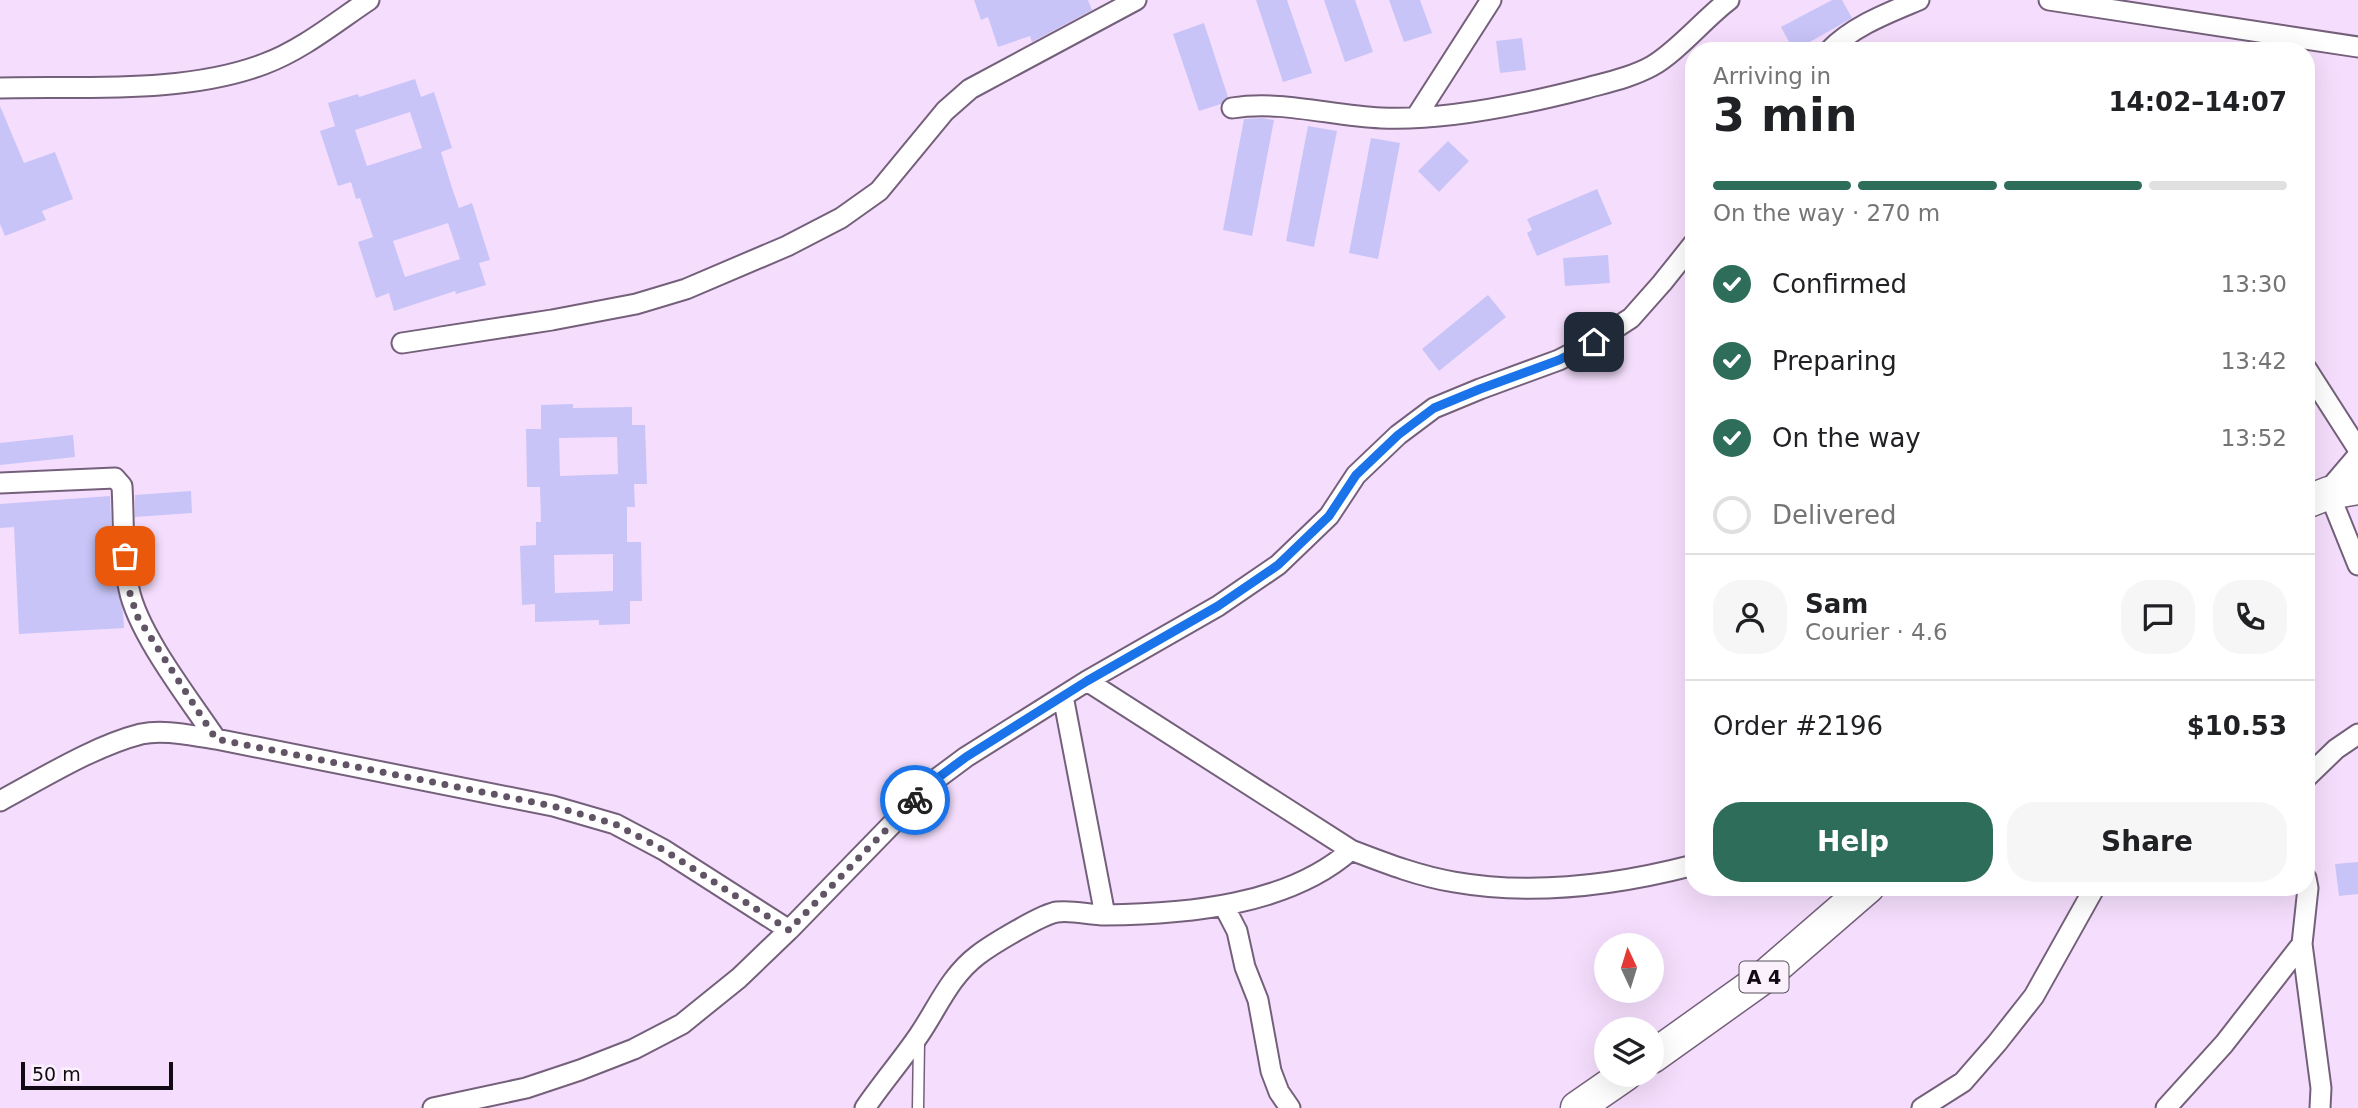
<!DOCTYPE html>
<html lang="en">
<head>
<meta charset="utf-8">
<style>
	:root { --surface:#fff; --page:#f6f6f6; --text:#202124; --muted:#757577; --line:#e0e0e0; --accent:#2d6d5a }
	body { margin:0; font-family:"DejaVu Sans",sans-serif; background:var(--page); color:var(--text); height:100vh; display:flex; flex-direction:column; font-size:26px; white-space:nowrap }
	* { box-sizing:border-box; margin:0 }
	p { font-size:23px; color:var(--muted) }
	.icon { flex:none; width:38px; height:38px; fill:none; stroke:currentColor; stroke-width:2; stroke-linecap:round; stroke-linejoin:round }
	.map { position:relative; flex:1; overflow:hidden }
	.drawer { position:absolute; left:1685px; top:42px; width:630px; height:854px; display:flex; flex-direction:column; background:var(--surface); border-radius:28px; box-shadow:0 7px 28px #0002 }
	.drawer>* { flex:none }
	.needle { width:46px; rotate:356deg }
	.controls { position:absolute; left:1594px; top:933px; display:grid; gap:14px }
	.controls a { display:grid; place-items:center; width:70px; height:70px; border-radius:50%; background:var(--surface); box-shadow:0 7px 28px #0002; font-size:35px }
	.scale { position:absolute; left:21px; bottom:18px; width:152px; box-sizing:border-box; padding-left:7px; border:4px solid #110913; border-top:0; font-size:19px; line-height:24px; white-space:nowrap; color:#110913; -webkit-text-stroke:5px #faf1fd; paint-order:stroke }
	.pin { position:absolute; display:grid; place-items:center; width:60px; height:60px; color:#fff; margin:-30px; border-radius:14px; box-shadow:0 4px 10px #0006 }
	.courier { position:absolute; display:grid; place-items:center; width:70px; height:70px; margin:-35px; border:5px solid #1a73e8; border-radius:50%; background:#fff; color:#222; box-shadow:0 2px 9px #0007 }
	.headline em { font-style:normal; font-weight:600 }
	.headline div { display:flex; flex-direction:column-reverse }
	.headline { display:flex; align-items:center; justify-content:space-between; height:119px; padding:0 28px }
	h1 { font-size:46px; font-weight:600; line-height:52px }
	.bar { display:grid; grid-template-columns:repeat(4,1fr); gap:10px 7px; align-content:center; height:84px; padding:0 28px }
	.bar i { height:9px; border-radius:5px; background:var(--line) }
	.bar .active { background:var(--accent) }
	.bar p { grid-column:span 4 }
	.line { display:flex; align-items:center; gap:18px; padding:0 28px; border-top:2px solid var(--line) }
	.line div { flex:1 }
	.round { display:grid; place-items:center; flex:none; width:74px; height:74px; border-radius:28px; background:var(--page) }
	ol { padding:0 28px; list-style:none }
	li { display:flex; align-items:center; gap:21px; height:77px }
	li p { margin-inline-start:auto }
	li .icon { padding:7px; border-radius:50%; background:var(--accent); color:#fff; stroke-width:4 }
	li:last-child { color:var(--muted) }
	li i { width:38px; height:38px; border:4px solid var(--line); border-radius:50% }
	.button { display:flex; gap:14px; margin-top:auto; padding:14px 28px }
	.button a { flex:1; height:80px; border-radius:28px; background:var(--accent); color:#fff; font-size:28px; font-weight:600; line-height:80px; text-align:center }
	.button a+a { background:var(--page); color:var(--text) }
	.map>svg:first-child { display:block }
	.building { fill:#c8c4f7; fill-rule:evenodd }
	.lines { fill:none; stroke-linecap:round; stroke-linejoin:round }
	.service-casing { stroke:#74607a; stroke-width:13 }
	.minor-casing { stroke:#74607a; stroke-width:23 }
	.tertiary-casing { stroke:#74607a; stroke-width:28 }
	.trunk-casing { stroke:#74607a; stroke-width:35 }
	.service { stroke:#fff; stroke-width:10 }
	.minor { stroke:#fff; stroke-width:19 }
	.tertiary { stroke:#fff; stroke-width:24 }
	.trunk { stroke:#fff; stroke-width:32 }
	.done { stroke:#615465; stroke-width:7; stroke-dasharray:0 12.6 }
	.route { stroke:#1a73e8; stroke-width:9 }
	.labels { text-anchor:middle; stroke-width:5; stroke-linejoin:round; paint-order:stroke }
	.shield { fill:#faf1fd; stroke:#574f59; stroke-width:2 }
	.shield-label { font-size:19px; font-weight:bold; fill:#110913 }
</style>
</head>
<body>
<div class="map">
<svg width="2358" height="1108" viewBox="0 0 2358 1108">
	<rect width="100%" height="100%" fill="#f5defd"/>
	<path class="building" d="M974,0H1088L1092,10L1032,42L1030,36L998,47L988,17L981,20Z
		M1256,0H1287L1312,73L1283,82Z
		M1324,0H1355L1373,52L1345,62Z
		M1389,0H1420L1432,33L1404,42Z
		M1832,0H1842L1852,18L1794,51L1781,27Z
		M1204,23L1228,97L1221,104L1199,111L1173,34Z
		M1522,38L1526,70L1500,73L1496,41Z
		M415,79L421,97L434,92L452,148L441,152L452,188L459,208L472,203L490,260L479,263L486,285L456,294L455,291L394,311L389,293L376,298L358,242L373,237L360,198L356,199L351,182L338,186L320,131L335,126L328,103L358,94L359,97ZM410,112L422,148L367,166L355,130ZM448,223L460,259L405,277L393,241Z
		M0,106L24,163L55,152L73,199L42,211L46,220L5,236L0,224Z
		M1262,118L1274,120L1252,236L1223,230L1244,119Z
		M1308,126L1337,131L1314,247L1286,241Z
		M1371,138L1400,143L1378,259L1349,253Z
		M1448,141L1469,161L1439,192L1418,171Z
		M1597,189L1612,224L1537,256L1527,233L1532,230L1527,219Z
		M1608,255L1610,283L1565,286L1563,258Z
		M1488,295L1506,317L1439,371L1422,349Z
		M573,404V408L632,407V425H645L647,484H634L635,507H627V542H641L642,601H630V624L599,625V620L535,622V604L522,605L520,546L536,545V522H541L540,487H527L526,429H541V405ZM617,437L618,474L560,476L559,438ZM613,554V591L555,593L554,555Z
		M73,435L75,457L0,465V443Z
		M191,491L192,513L135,517V495Z
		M110,496L113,565L123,612L124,628L19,634L14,527L0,528V504Z
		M2358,862V894L2339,896L2335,864Z"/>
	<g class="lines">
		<g class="service-casing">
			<path id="service" d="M918,1108L919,1042"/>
		</g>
		<g class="minor-casing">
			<path id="minor" d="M2049,0L2358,47
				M1829,51C1853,26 1888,13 1919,0
				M0,88C84,86 185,94 264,64C302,50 336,22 369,0
				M1232,108C1282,100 1331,116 1381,118C1444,121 1525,104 1587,88C1609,82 1632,77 1652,66C1677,52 1705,18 1729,0
				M1416,117L1491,0
				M402,343L552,320L636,304L686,289L787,246L841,218L879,191L945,111L970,89L1136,0
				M2306,368L2358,449
				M0,483L115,478L122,486C124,520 122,556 129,589C138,634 190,700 216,739
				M2329,493L2358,565
				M1087,681L1351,850C1385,863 1418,876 1454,882C1533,896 1617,885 1694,865
				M1063,696L1105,915
				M2306,778L2336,749L2358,734
				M0,801C43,778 94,746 141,734C165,729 192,736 216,739L553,806L615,824L664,850L789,930
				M2306,878L2308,888L2302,944L2321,1088L2320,1108
				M1224,906L1237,931L1245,967L1258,1000L1271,1071L1279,1092L1290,1108
				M433,1108L526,1088L580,1070L634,1049L682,1024L739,978L789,930L935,780L966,757L1087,681L1218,606L1278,565L1329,516L1356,475L1398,435L1434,408L1480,389L1559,360L1594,342L1631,318L1662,283L1694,243
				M865,1108C882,1083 902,1060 919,1035C938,1007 950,976 978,955C991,945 1042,914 1057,912C1073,910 1090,915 1105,915C1185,914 1288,906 1351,850
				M1922,1108L1963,1082L1997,1043L2034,996L2095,887
				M2166,1108L2224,1044L2302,944"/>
		</g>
		<g class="tertiary-casing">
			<path id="tertiary" d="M2329,493L2358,459"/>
		</g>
		<g class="trunk-casing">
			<path id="trunk" d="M2306,502L2329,493L2358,488
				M1652,1057L1764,977L1868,887
				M1577,1108L1626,1074"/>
		</g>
		<use href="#service" class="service"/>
		<use href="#minor" class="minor"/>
		<use href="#tertiary" class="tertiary"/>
		<use href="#trunk" class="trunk"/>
	</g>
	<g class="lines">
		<path class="done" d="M125,556L129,590L137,616L216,739L553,806L615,824L664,850L789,930L915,800"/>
		<path class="route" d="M915,800L935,780L966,757L1087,681L1218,606L1278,565L1329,516L1356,475L1398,435L1434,408L1480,389L1559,360L1594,342"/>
	</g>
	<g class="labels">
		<rect class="shield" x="1739.5" y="961.5" width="49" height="31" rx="5"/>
		<g class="shield-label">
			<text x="1764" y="984">A 4</text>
		</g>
	</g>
</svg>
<div class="controls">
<a><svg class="needle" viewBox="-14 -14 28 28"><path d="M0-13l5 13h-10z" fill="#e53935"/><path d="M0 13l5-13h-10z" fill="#757577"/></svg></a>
<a><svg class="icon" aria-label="layers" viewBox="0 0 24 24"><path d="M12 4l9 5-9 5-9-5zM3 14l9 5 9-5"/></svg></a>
</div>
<div class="scale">50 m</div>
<div class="pin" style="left:125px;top:556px;background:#ea580c"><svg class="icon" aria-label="bag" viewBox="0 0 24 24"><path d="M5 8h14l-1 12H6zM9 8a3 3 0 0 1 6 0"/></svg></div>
<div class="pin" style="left:1594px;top:342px;background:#1f2937"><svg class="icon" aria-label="home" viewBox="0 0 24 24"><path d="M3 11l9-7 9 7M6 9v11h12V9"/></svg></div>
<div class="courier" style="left:915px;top:800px"><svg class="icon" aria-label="bike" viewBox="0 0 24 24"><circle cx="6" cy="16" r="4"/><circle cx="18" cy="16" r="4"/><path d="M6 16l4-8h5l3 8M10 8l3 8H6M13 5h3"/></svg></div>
<section class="drawer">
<div class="headline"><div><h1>3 min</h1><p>Arriving in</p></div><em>14:02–14:07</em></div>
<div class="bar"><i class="active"></i><i class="active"></i><i class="active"></i><i></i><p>On the way · 270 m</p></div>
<ol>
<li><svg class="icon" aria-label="check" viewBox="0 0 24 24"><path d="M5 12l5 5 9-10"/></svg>Confirmed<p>13:30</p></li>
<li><svg class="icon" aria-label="check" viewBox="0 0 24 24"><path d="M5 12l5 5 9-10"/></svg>Preparing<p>13:42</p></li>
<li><svg class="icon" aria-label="check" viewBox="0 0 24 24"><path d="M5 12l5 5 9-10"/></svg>On the way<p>13:52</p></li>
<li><i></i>Delivered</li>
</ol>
<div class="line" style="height:126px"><a class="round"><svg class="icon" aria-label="person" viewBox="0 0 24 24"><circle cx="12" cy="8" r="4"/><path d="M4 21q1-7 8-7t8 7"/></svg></a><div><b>Sam</b><p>Courier · 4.6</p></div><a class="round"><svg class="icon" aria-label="chat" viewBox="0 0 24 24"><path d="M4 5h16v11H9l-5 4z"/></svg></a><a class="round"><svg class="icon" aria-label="phone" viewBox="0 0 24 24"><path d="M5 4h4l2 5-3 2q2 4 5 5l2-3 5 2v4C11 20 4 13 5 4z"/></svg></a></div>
<div class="line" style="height:91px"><div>Order #2196</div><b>$10.53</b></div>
<div class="button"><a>Help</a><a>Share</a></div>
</section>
</div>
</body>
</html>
